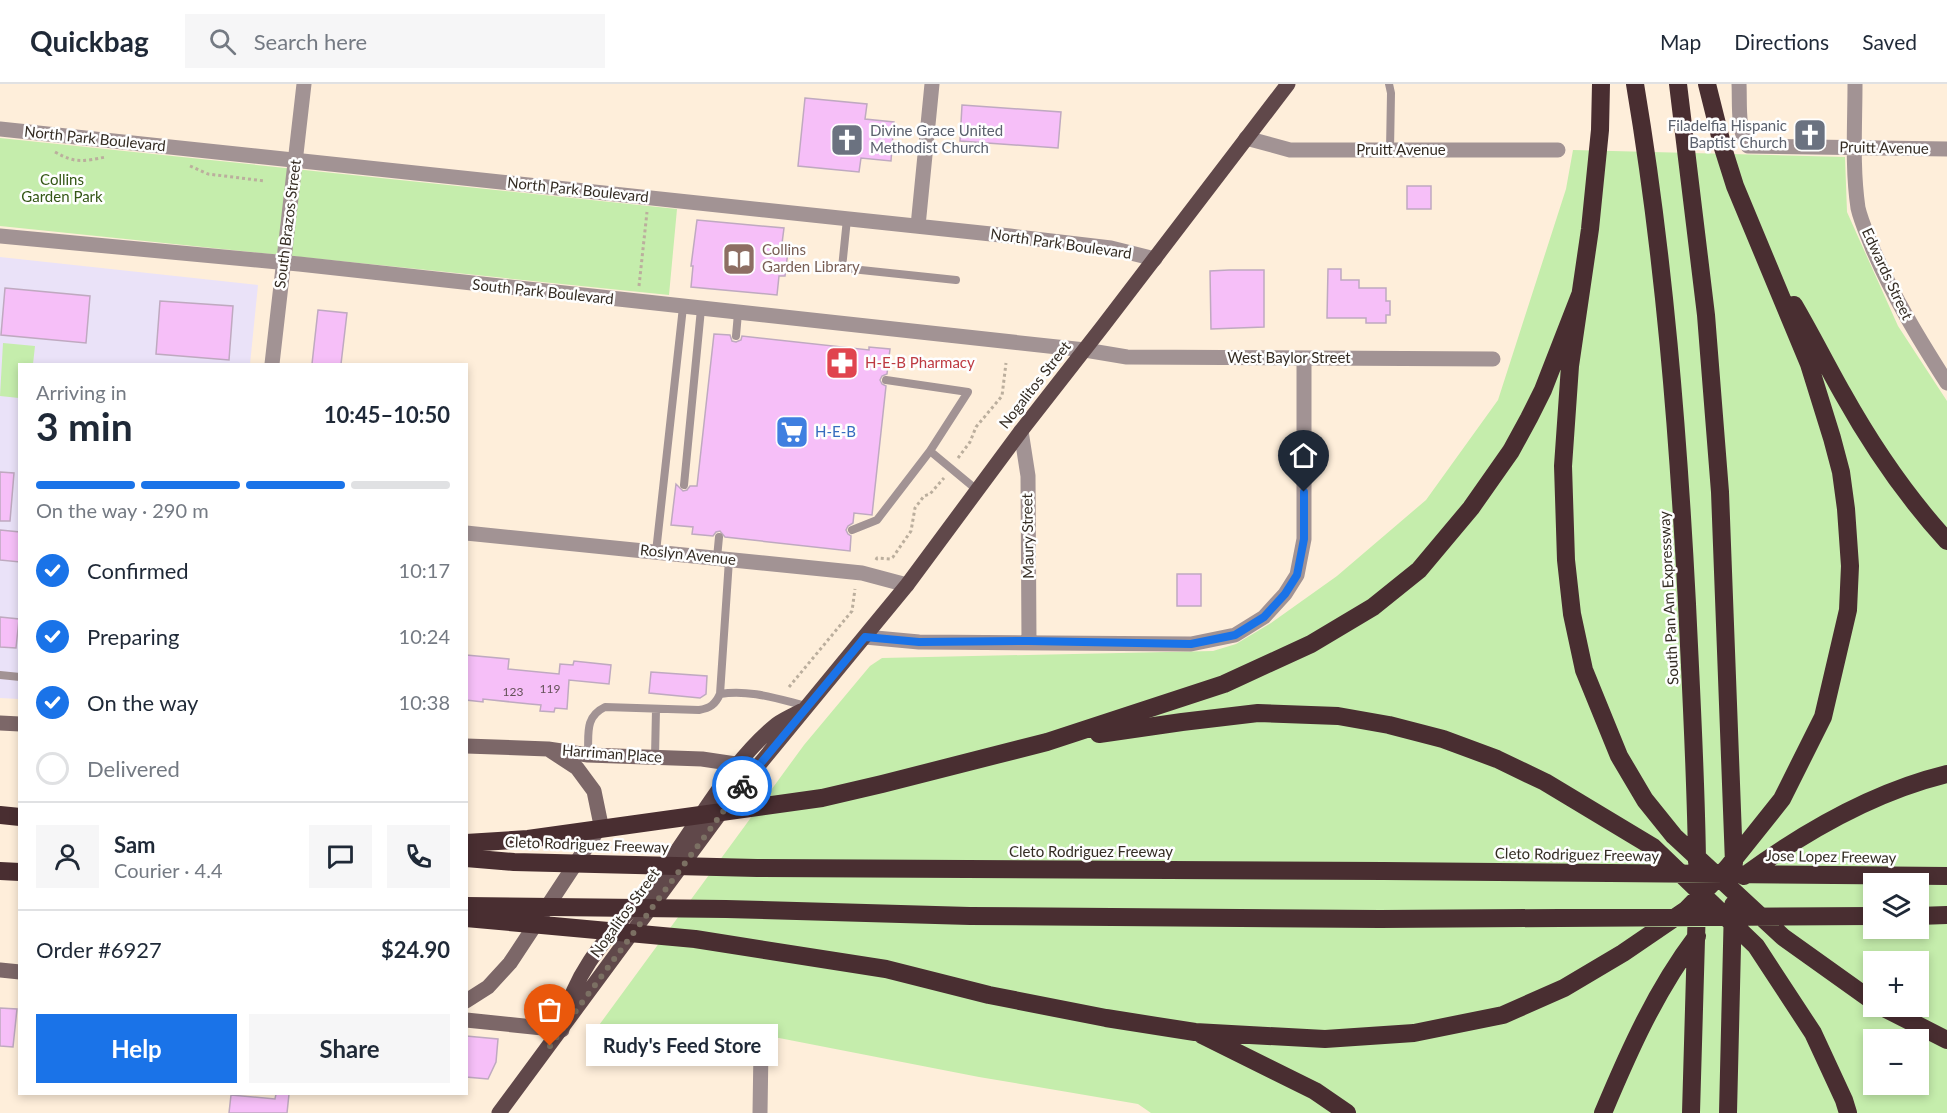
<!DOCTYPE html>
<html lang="en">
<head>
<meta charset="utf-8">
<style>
	:root { --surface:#fff; --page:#f6f6f7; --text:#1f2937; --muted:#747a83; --line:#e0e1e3; --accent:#1a73e8 }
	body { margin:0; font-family:Lato,sans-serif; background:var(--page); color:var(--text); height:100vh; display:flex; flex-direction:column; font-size:22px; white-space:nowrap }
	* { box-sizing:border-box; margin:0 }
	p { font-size:20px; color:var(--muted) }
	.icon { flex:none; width:33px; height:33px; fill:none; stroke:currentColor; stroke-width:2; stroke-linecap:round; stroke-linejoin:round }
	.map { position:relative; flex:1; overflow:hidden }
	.details { position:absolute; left:18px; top:279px; width:450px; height:732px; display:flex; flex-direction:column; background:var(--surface); border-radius:0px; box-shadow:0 3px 9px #0003 }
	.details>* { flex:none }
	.controls { position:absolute; left:1863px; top:789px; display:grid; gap:12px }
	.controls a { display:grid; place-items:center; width:66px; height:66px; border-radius:0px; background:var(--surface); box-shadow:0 3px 9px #0003; font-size:30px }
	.pin { position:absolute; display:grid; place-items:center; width:51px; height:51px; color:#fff; margin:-62px -26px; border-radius:50% 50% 50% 0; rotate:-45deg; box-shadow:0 0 6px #0007 }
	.pin .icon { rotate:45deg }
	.courier { position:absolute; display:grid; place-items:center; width:60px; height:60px; margin:-30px; border:4px solid #1a73e8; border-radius:50%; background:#fff; color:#222; box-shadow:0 2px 8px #0007 }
	.bubble { position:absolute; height:42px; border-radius:0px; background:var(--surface); box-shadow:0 3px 9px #0003; font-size:20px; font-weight:700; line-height:42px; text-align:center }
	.head em { font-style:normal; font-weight:700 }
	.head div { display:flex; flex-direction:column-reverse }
	.head { display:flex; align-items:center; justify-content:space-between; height:102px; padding:0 18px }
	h1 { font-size:39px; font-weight:700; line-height:45px }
	.bar { display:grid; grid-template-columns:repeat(4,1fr); gap:9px 6px; align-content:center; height:72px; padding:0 18px }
	.bar i { height:8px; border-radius:4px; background:var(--line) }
	.bar .on { background:var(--accent) }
	.bar p { grid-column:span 4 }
	.line { display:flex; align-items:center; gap:15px; padding:0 18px; border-top:2px solid var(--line) }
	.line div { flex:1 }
	.round { display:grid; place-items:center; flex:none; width:63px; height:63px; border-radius:0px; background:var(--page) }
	ol { padding:0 18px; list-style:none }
	li { display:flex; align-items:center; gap:18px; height:66px }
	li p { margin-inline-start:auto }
	li .icon { padding:6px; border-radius:50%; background:var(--accent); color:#fff; stroke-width:4 }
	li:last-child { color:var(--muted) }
	li i { width:33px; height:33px; border:3px solid var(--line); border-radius:50% }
	.action { display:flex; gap:12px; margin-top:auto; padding:12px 18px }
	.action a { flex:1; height:69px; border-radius:0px; background:var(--accent); color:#fff; font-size:24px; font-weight:700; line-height:69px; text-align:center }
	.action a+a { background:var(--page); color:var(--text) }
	header { display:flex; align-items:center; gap:36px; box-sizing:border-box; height:84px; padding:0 30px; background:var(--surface); border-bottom:2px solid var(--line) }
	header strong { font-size:28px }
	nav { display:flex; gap:33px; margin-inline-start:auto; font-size:21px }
	.search { width:420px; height:54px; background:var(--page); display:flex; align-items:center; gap:15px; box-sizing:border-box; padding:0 21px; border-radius:0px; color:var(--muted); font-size:22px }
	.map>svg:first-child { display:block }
	.education { fill:#eae2f8 }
	.green { fill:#c5edac; fill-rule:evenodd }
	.building { fill:#f6bff8; stroke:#bfa9c0; stroke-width:1.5 }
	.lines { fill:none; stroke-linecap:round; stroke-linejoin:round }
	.path { stroke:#bbae9d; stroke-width:3; stroke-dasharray:3 3; stroke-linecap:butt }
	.service { stroke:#a29394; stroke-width:8 }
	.minor { stroke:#a29394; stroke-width:15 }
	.tertiary { stroke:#a29394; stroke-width:15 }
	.secondary { stroke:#7c6768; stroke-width:15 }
	.primary { stroke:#60484a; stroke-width:15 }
	.motorway { stroke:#492e31; stroke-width:18 }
	.done { stroke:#7b7063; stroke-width:6; stroke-dasharray:0 10.8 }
	.route { stroke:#1a73e8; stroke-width:8 }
	.labels { text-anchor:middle; stroke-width:5; stroke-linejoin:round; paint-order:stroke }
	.number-label { font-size:12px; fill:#645158 }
	.worship-label { font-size:15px; fill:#5b616d; stroke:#fefefe; text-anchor:end }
	.street-label { font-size:15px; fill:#342c23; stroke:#fefefe }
	.park-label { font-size:15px; fill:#335615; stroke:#fefefe }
	.education-label { font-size:15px; fill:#785e54; stroke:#fefefe; text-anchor:start }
	.health-label { font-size:15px; fill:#be3a42; stroke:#fefefe; text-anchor:start }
	.shop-label { font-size:15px; fill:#366cbe; stroke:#fefefe; text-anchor:start }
</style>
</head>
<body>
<header>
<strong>Quickbag</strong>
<div class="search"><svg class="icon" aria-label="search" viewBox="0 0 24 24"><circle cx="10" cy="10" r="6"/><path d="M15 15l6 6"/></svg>Search here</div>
<nav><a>Map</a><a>Directions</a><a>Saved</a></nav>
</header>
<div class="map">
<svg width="1947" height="1029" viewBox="0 0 1947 1029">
	<rect width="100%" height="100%" fill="#feeeda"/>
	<path class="education" d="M0,173L258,201L250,280H20L19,615L0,614Z"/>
	<path class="green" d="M0,54L677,125L669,211L0,142Z
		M1573,66L1845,73L1847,128L1898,242L1947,317V1029H1151L1138,1020L979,993L779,954L594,948L804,661L870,582L882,574L1213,567L1236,560L1271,539L1337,492L1426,416L1498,316L1566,105ZM1874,800H1918V844H1874ZM1874,878H1918V922H1874ZM1874,956H1918V1000H1874Z
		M3,259L35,262L33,280H20L19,314L0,312Z"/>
	<path class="building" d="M805,14L867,20L865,35L894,38L891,77L861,74L859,88L798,82Z
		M962,21L1061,28L1058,64L960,57Z
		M1407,102H1431V125H1407Z
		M697,136L784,144L781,167H788L785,192H779L777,211L691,203L693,182H691Z
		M1328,185H1341V196H1359V204H1386V217H1390V231H1386V239H1366V234H1327Z
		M1229,186H1264V243L1211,245L1210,187Z
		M5,204L90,212L86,259L1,251Z
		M160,217L233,222L229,276L156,270Z
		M318,226L347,229L341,280H312Z
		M714,250L730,251L732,257L736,258L741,256L742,252L869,266V263L890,265L887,290L882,292L880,296L882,300L886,302L872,431L854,429L853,439L848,442L846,446L848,450L851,452L850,467L725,453L720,447L716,448L713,452L692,450L693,443L671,441L676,400L683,407L687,406L690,402H697Z
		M0,388L14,389L10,437H0Z
		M0,446L20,448V478L0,476Z
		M1177,490H1201V522H1177Z
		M0,533L19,535L16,564L0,563Z
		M466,571L509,575L508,585L559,590L560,580L573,581L574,577L611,581L609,600L569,596L567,625L555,624L554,628L540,627L541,621L530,620L483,615V618L466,616Z
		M651,588L707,592L706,610L700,614L649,609Z
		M0,924L17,925L13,963L0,962Z
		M466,952L498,955L496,978L488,995L466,993Z
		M276,1010H289L287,1029H229L231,1011L275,1015Z"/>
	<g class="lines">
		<path class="path" d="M55,68C76,80 83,77 106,73
			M190,82L208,90L265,97
			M639,202L647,128
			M958,374L970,358L976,343L1002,312L1006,279
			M876,476L877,474L890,475L893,473L911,447L915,424L924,412L930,410L944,394
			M789,603L852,527L855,505"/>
		<path class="service" d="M1389,0L1391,9L1390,66
			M847,135L842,184L956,196
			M736,252L738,229
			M886,296L968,308L930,367L977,406
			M684,401L701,225
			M852,446L877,436L930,367
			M656,468L683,223
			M717,474L719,453
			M0,591L20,593
			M720,610C749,605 778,615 807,622
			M588,671C589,651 584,633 605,623L699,626C710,624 715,621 720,610L729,476
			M655,673L656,625"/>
		<path class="minor" d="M1739,0C1740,20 1737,45 1748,62L1947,65
			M1855,0C1855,41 1852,83 1858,124C1861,137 1867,150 1872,163C1892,211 1919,255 1947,299
			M0,45L1010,152L1111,164L1155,175
			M1246,54L1290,66H1558
			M918,142L932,0
			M0,152L299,180L1085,266L1127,273L1493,275
			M1021,347L1028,392L1029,557
			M466,449L862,489L907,501
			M865,553L919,558L1191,560L1235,551L1264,533L1285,510L1297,491L1304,455V274
			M760,1029L761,964"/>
		<path class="tertiary" d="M272,280L304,0"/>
		<path class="secondary" d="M0,639L20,640
			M466,662L548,665L588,671L702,675L749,682
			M0,886L20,888
			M466,917L488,903L510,879L601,741L594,707L577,684L548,665
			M466,936L562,946"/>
		<path class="primary" d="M563,940C576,876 624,838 662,788C698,740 729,679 777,640C784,635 793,631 801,627
			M499,1029L730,716L907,501L1021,347L1103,242L1288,0"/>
		<path class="motorway" d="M1601,0L1600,46L1590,145L1570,282L1563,382L1566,476L1572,530L1584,586L1619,672L1645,716L1674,752L1783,853L1874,918
			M1635,0C1664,172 1678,346 1687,520C1691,606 1696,692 1697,778
			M1678,0L1706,231L1720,408L1734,779
			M1794,221C1811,250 1826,280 1843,310C1872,362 1906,412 1947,457
			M1099,650L1182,638L1258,629L1338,632L1389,641L1443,655L1497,675L1545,698L1653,763L1756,862L1813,949L1844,1016L1848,1029
			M0,731L20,733
			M466,759L528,755L822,714L882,700L1047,658L1224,600L1311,560L1373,523L1419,486L1471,424L1511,367L1529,334L1543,306L1580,211
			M466,774L514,778L757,784L1384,787L1947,792
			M0,787L20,788
			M1744,792C1804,748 1873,708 1947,690
			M466,822L726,825L970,832L1380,835L1874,832
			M1918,832L1947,831
			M466,834L695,855L886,885L989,911L1106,934L1195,948L1325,955L1414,949L1503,931L1564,904L1623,869L1686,826L1727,784L1782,715L1823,633L1848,526L1850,482L1846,425L1841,388L1832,354L1809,280L1735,102L1723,64L1707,0
			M1880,922L1947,956
			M1202,951L1315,1007L1347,1029
			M1603,1029C1629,967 1656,906 1697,852
			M1691,1029L1697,821
			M1728,1029L1733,821"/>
	</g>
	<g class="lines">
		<path class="done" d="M550,962L742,702"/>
		<path class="route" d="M742,702L865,553L919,558L1029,557L1191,560L1235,551L1264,533L1285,510L1297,491L1304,455V408"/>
	</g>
	<defs>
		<g id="church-square" transform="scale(1.725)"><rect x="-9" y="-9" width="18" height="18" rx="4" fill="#6b7280" stroke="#fefefe"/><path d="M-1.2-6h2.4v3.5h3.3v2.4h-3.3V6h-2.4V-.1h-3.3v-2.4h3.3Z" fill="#fff"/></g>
		<g id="library-square" transform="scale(1.725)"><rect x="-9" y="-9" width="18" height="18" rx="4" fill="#8d6e63" stroke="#fefefe"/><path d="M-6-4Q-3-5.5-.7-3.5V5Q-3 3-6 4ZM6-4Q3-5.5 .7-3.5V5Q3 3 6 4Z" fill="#fff"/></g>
		<g id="pharmacy-square" transform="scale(1.725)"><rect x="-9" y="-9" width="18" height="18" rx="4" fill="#e0444e" stroke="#fefefe"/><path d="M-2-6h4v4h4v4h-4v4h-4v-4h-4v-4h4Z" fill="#fff"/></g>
		<g id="supermarket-square" transform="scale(1.725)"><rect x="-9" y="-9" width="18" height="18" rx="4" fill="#3f7fe0" stroke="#fefefe"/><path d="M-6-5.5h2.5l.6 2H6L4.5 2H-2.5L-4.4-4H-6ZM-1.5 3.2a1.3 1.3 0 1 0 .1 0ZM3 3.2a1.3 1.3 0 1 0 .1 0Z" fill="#fff"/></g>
	</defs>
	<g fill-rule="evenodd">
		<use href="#church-square" x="1810" y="51"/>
		<use href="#church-square" x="847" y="56"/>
		<use href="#library-square" x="739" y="175"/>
		<use href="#pharmacy-square" x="842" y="279"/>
		<use href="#supermarket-square" x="792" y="348"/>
	</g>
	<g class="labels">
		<g class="number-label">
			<text x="550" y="609">119</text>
			<text x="513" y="612">123</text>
		</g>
		<g class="worship-label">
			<text x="1787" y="47">Filadelfia Hispanic<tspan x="1787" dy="17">Baptist Church</tspan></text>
			<text x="870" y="52" text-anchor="start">Divine Grace United<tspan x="870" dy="17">Methodist Church</tspan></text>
		</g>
		<g class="street-label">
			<text transform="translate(95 55) rotate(6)" y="5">North Park Boulevard</text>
			<text transform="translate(1884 64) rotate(1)" y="5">Pruitt Avenue</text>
			<text x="1401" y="71">Pruitt Avenue</text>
			<text transform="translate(578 106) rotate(6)" y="5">North Park Boulevard</text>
			<text transform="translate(288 140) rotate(-83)" y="5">South Brazos Street</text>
			<text transform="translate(1061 160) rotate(8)" y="5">North Park Boulevard</text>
			<text transform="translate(1887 190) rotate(65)" y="5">Edwards Street</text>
			<text transform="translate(543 208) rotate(6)" y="5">South Park Boulevard</text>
			<text x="1289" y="279">West Baylor Street</text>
			<text transform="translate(1035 301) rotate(-52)" y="5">Nogalitos Street</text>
			<text transform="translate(1028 452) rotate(-91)" y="5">Maury Street</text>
			<text transform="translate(688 471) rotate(6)" y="5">Roslyn Avenue</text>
			<text transform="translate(1669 514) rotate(-93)" y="5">South Pan Am Expressway</text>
			<text transform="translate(612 670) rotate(4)" y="5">Harriman Place</text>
			<text transform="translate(587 761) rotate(2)" y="5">Cleto Rodriguez Freeway</text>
			<text x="1091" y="773">Cleto Rodriguez Freeway</text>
			<text transform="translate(1577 771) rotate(1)" y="5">Cleto Rodriguez Freeway</text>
			<text transform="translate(1831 773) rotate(1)" y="5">Jose Lopez Freeway</text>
			<text transform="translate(625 829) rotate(-54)" y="5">Nogalitos Street</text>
		</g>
		<g class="park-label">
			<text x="62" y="101">Collins<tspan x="62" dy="17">Garden Park</tspan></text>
		</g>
		<g class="education-label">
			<text x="762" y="171">Collins<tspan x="762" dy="17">Garden Library</tspan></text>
		</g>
		<g class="health-label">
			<text x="865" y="284">H-E-B Pharmacy</text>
		</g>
		<g class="shop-label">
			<text x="815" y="353">H-E-B</text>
		</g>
	</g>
</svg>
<div class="controls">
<a><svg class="icon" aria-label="layers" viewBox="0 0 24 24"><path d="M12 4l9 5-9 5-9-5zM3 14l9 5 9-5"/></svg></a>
<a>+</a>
<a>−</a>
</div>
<div class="pin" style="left:550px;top:962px;background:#ea580c"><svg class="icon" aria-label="bag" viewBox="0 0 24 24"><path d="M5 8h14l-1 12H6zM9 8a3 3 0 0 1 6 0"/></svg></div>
<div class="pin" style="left:1304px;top:408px;background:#1f2937"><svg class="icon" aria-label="home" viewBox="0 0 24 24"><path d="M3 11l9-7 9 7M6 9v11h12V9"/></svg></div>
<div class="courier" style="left:742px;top:702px"><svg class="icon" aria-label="bike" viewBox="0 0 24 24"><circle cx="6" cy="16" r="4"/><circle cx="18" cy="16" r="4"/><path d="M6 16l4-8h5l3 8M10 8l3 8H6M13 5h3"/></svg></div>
<div class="bubble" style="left:586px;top:940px;width:192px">Rudy's Feed Store</div>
<section class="details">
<div class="head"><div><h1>3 min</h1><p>Arriving in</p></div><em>10:45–10:50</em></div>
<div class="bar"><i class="on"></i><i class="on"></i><i class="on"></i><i></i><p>On the way · 290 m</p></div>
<ol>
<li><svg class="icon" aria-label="check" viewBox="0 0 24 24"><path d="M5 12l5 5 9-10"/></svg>Confirmed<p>10:17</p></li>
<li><svg class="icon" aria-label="check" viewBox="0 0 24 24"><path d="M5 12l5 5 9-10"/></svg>Preparing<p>10:24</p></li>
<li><svg class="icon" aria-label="check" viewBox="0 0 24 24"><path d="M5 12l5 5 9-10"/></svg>On the way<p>10:38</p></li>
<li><i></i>Delivered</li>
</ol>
<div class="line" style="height:108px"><a class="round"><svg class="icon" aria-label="person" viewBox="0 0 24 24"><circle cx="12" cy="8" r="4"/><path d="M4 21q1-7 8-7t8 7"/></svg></a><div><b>Sam</b><p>Courier · 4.4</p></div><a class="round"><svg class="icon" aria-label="chat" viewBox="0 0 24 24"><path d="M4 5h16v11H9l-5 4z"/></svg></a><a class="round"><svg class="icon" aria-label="phone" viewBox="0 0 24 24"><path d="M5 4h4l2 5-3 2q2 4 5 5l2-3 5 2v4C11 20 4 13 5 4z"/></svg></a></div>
<div class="line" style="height:78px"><div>Order #6927</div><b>$24.90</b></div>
<div class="action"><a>Help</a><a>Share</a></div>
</section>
</div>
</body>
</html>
